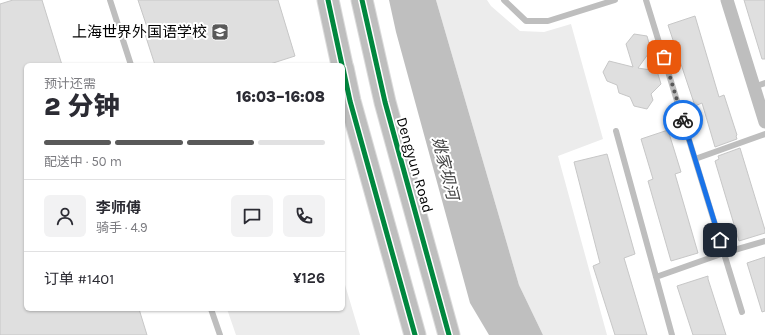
<!DOCTYPE html>
<html lang="zh">
<head>
<meta charset="utf-8">
<style>
	:root { --surface:#fff; --page:#f2f2f3; --text:#2b2b33; --muted:#7c7c81; --line:#e1e1e2; --accent:#595959 }
	body { margin:0; font-family:Karla,"Noto Sans SC",sans-serif; background:var(--page); color:var(--text); height:100vh; display:flex; flex-direction:column; font-size:15px; white-space:nowrap }
	* { box-sizing:border-box; margin:0 }
	p { font-size:13px; color:var(--muted) }
	.icon { flex:none; width:22px; height:22px; fill:none; stroke:currentColor; stroke-width:2; stroke-linecap:round; stroke-linejoin:round }
	.map { position:relative; flex:1; overflow:hidden }
	.side { position:absolute; left:24px; top:63px; width:321px; height:248px; display:flex; flex-direction:column; background:var(--surface); border-radius:6px; box-shadow:0 1px 3px #0004 }
	.side>* { flex:none }
	.pin { position:absolute; display:grid; place-items:center; width:34px; height:34px; color:#fff; margin:-17px; border-radius:8px; box-shadow:0 2px 6px #0006 }
	.courier { position:absolute; display:grid; place-items:center; width:40px; height:40px; margin:-20px; border:3px solid #1a73e8; border-radius:50%; background:#fff; color:#222; box-shadow:0 1px 5px #0007 }
	.headline em { font-style:normal; font-weight:800 }
	.headline div { display:flex; flex-direction:column-reverse }
	.headline { display:flex; align-items:center; justify-content:space-between; height:68px; padding:0 20px }
	h1 { font-size:26px; font-weight:800; line-height:30px }
	.bar { display:grid; grid-template-columns:repeat(4,1fr); gap:6px 4px; align-content:center; height:48px; padding:0 20px }
	.bar i { height:5px; border-radius:3px; background:var(--line) }
	.bar .active { background:var(--accent) }
	.bar p { grid-column:span 4 }
	.line { display:flex; align-items:center; gap:10px; padding:0 20px; border-top:1px solid var(--line) }
	.line div { flex:1 }
	.round { display:grid; place-items:center; flex:none; width:42px; height:42px; border-radius:6px; background:var(--page) }
	.map>svg:first-child { display:block }
	.green { fill:#ececec }
	.water { fill:#bfbfbf }
	.building { fill:#dfdfdf; stroke:#c7c7c7 }
	.lines { fill:none; stroke-linecap:round; stroke-linejoin:round }
	.primary-casing { stroke:#dbdbdb; stroke-width:23 }
	.lane { stroke:#bebebe; stroke-width:6 }
	.street { stroke:#bebebe; stroke-width:13 }
	.primary { stroke:#bebebe; stroke-width:21 }
	.cycleway-casing { stroke:#fff; stroke-width:8 }
	.cycleway { stroke:#00873e; stroke-width:5 }
	.done { stroke:#595959; stroke-width:4; stroke-dasharray:0 7.2 }
	.route { stroke:#1a73e8; stroke-width:5 }
	.labels { text-anchor:middle; stroke-width:4; stroke-linejoin:round; paint-order:stroke }
	.poi-label { font-size:15px; fill:#000; stroke:#fff; text-anchor:end }
	.street-label { font-size:15px; fill:#000; stroke:#fff }
	.water-label { font-size:16px; font-style:italic; fill:#444; stroke:#fff }
</style>
</head>
<body>
<div class="map">
<svg width="765" height="335" viewBox="0 0 765 335">
	<rect width="100%" height="100%" fill="#fff"/>
	<path class="green" d="M436,0H487L491,6L520,31L544,32L571,24L603,139L558,156L607,335H543L519,285Z
		M343,278L360,335H236L227,309H343Z"/>
	<path class="water" d="M389,0H436L519,285L543,335H489L470,303L396,32Z"/>
	<path class="building" d="M13,0H42L62,65H26V309H139L147,335H0V4Z
		M138,0H278L295,56L267,65H155L144,31L148,30Z
		M744,0H765V59H762Z
		M695,16L719,97L724,95L737,135L736,136L737,139L715,147L702,103L695,106L668,25Z
		M634,34L647,36L651,50L638,68L657,71L661,84L651,94L653,100L647,109L634,106L630,97L619,93L617,85L607,81L603,72L609,61L633,67L626,44Z
		M668,130L681,172L675,174L698,253L671,261L648,181L653,179L641,139Z
		M740,148L765,230V233L739,241L715,161L719,159L718,156Z
		M607,154L635,254L624,258L647,335H615L593,266L600,263L574,162Z
		M765,257V311L762,312L747,263Z
		M708,276V279L726,335H693L677,286Z"/>
	<g class="lines">
		<g class="primary-casing">
			<path id="primary" d="M328,0L342,65
				M362,0L385,102L449,335
				M343,68L350,101L415,335"/>
		</g>
		<path class="lane" d="M110,0L131,65
			M504,0L526,21H548L615,0
			M646,0L742,312
			M754,87L765,83
			M616,131L672,335
			M695,159L765,134
			M656,277L724,253L765,241
			M211,309L220,335"/>
		<path class="street" d="M727,0L765,122"/>
		<use href="#primary" class="primary"/>
		<g class="cycleway-casing">
			<path id="cycleway" d="M328,0L342,65
				M362,0L385,102L449,335
				M343,68L350,101L415,335"/>
		</g>
		<use href="#cycleway" class="cycleway"/>
	</g>
	<g class="lines">
		<path class="done" d="M664,57L683,120"/>
		<path class="route" d="M683,120L720,240"/>
	</g>
	<defs>
		<g id="school-square" transform="scale(0.9)"><rect x="-9" y="-9" width="18" height="18" rx="4" fill="#595959" stroke="#fff"/><path d="M0-5L7-2L0 1L-7-2ZM-4 1L0 2.5L4 1V4Q0 6-4 4Z" fill="#fff"/></g>
	</defs>
	<g fill-rule="evenodd">
		<use href="#school-square" x="220" y="32"/>
	</g>
	<g class="labels">
		<g class="poi-label">
			<text x="207" y="37">上海世界外国语学校</text>
		</g>
		<g class="street-label">
			<text transform="translate(415 165) rotate(74)" y="5">Dengyun Road</text>
		</g>
		<g class="water-label">
			<text transform="translate(446 168) rotate(76)" y="6">姚家坝河</text>
		</g>
	</g>
</svg>
<div class="pin" style="left:664px;top:57px;background:#ea580c"><svg class="icon" aria-label="bag" viewBox="0 0 24 24"><path d="M5 8h14l-1 12H6zM9 8a3 3 0 0 1 6 0"/></svg></div>
<div class="pin" style="left:720px;top:240px;background:#1f2937"><svg class="icon" aria-label="home" viewBox="0 0 24 24"><path d="M3 11l9-7 9 7M6 9v11h12V9"/></svg></div>
<div class="courier" style="left:683px;top:120px"><svg class="icon" aria-label="bike" viewBox="0 0 24 24"><circle cx="6" cy="16" r="4"/><circle cx="18" cy="16" r="4"/><path d="M6 16l4-8h5l3 8M10 8l3 8H6M13 5h3"/></svg></div>
<section class="side">
<div class="headline"><div><h1>2 分钟</h1><p>预计还需</p></div><em>16:03–16:08</em></div>
<div class="bar"><i class="active"></i><i class="active"></i><i class="active"></i><i></i><p>配送中 · 50 m</p></div>
<div class="line" style="height:72px"><a class="round"><svg class="icon" aria-label="person" viewBox="0 0 24 24"><circle cx="12" cy="8" r="4"/><path d="M4 21q1-7 8-7t8 7"/></svg></a><div><b>李师傅</b><p>骑手 · 4.9</p></div><a class="round"><svg class="icon" aria-label="chat" viewBox="0 0 24 24"><path d="M4 5h16v11H9l-5 4z"/></svg></a><a class="round"><svg class="icon" aria-label="phone" viewBox="0 0 24 24"><path d="M5 4h4l2 5-3 2q2 4 5 5l2-3 5 2v4C11 20 4 13 5 4z"/></svg></a></div>
<div class="line" style="height:52px"><div>订单 #1401</div><b>¥126</b></div>
</section>
</div>
</body>
</html>
